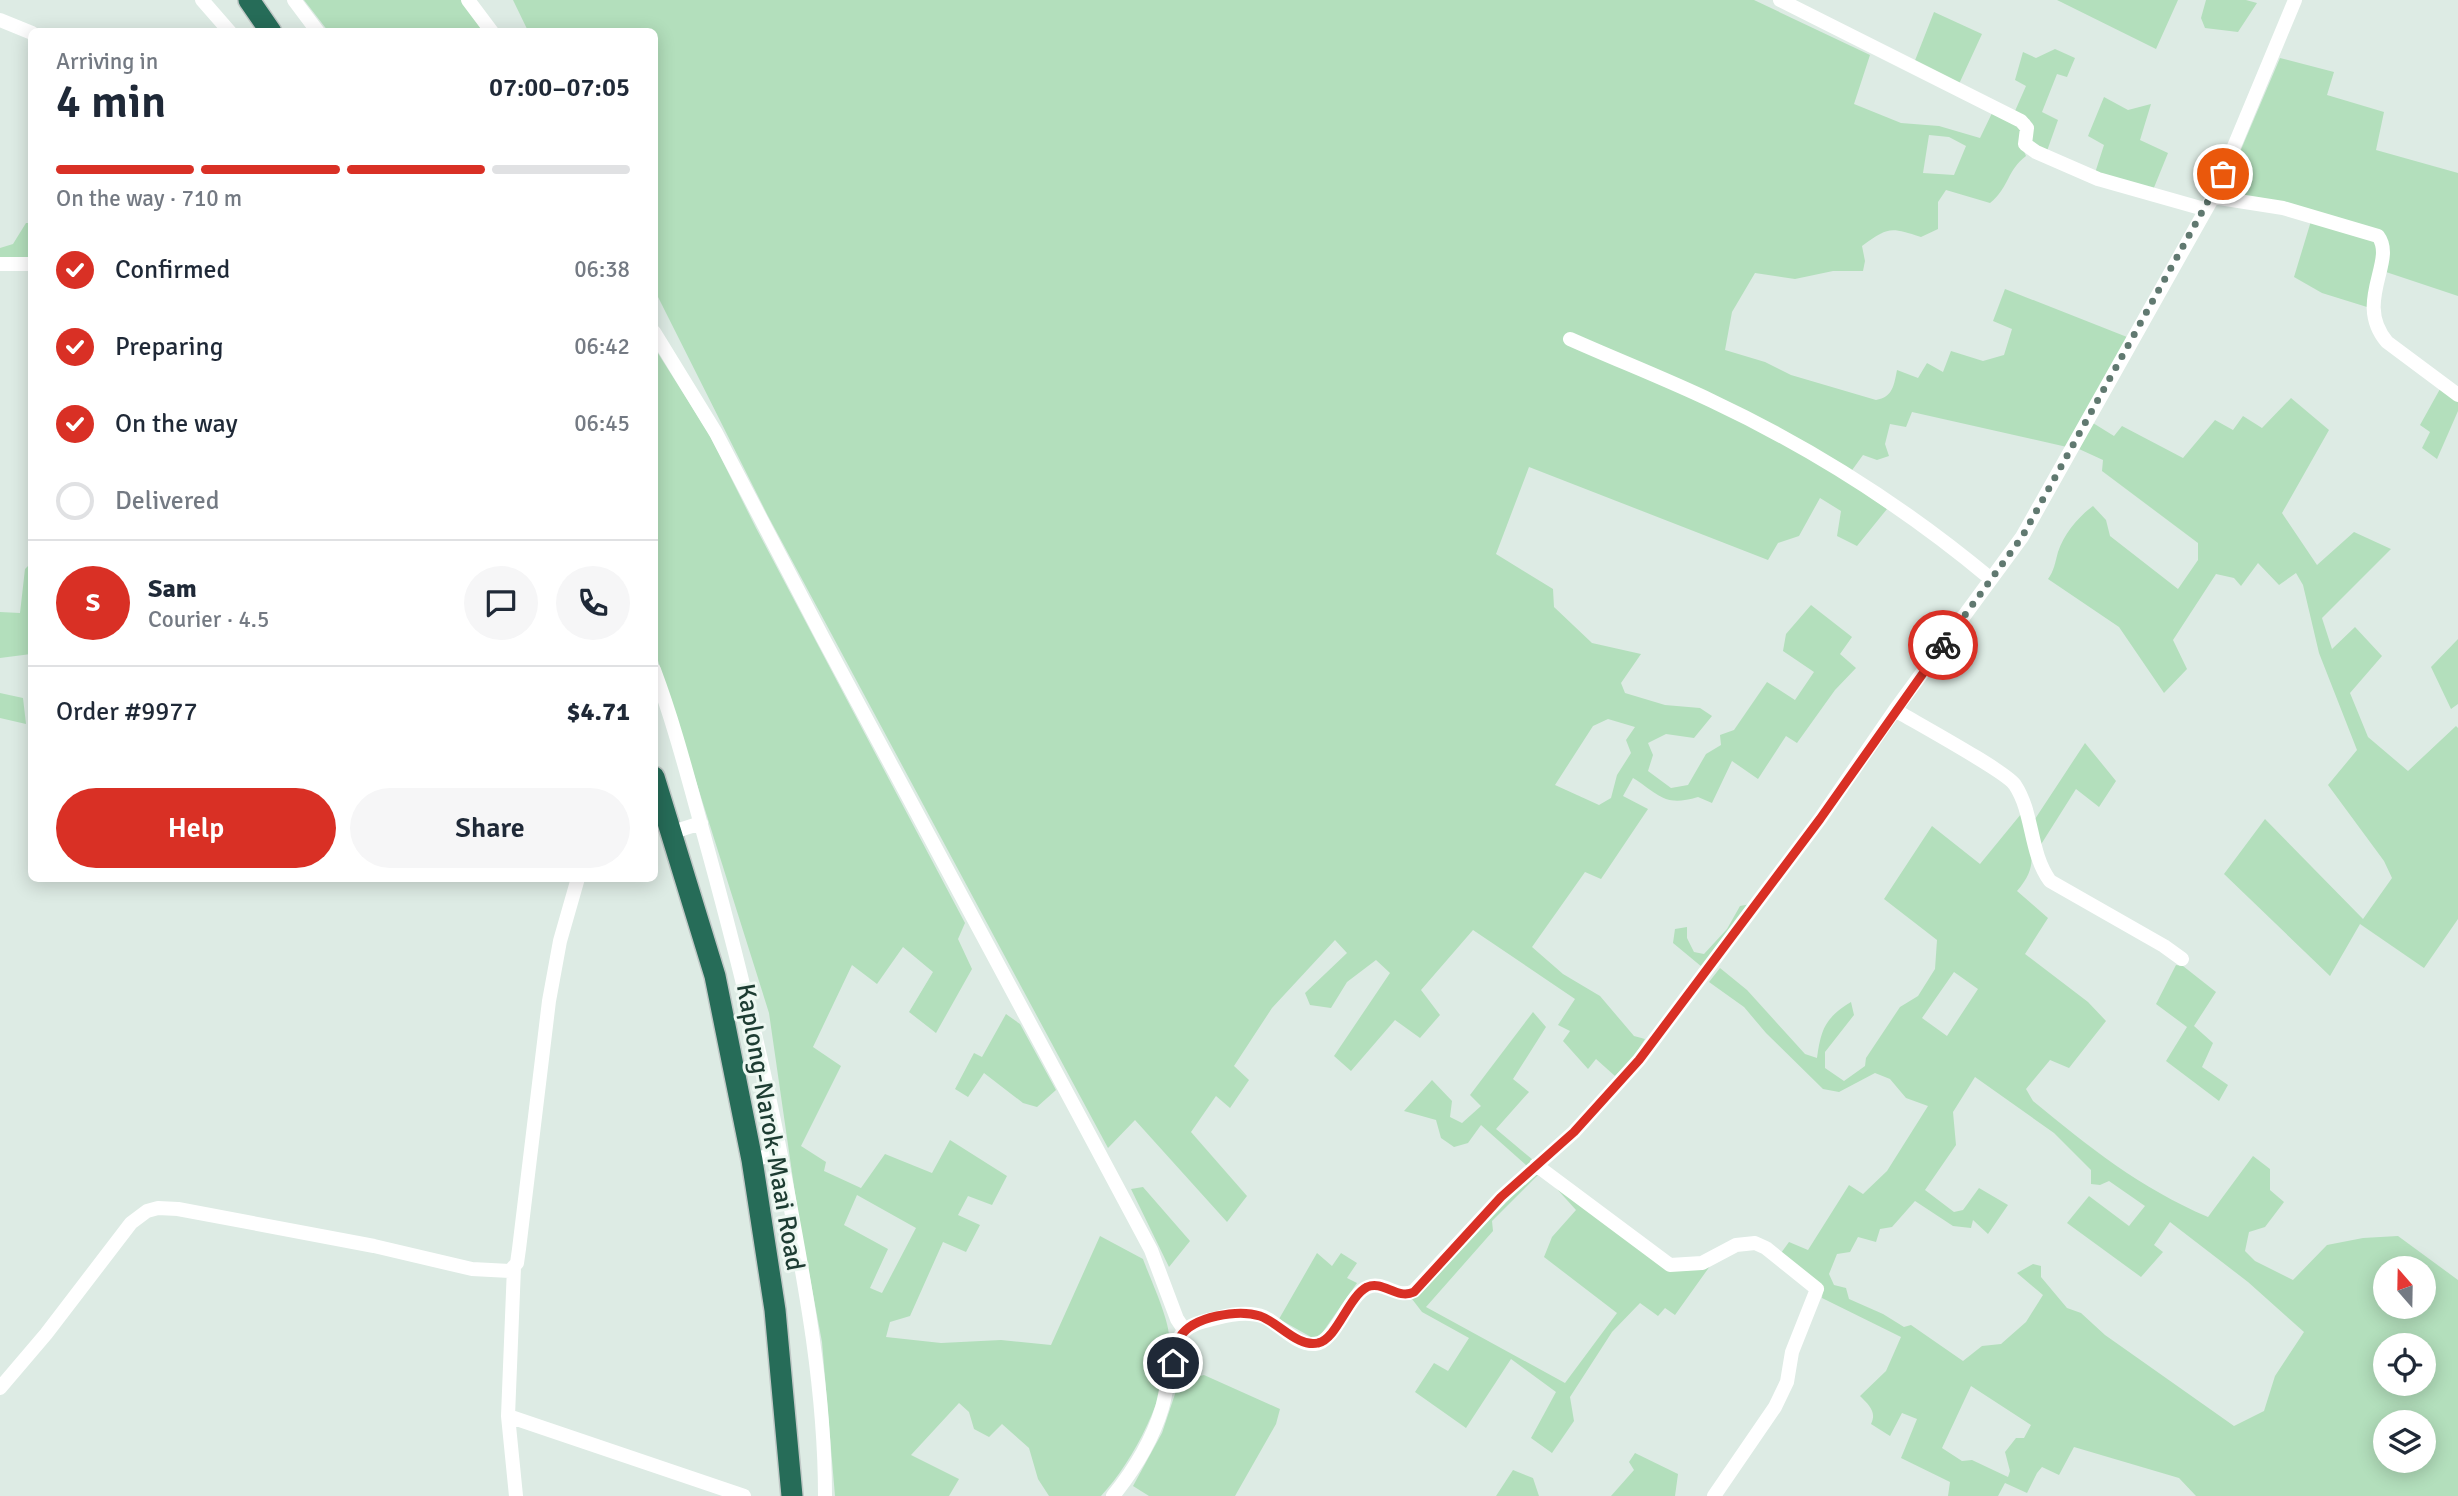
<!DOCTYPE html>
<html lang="en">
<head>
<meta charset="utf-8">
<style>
	:root { --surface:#fff; --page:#f6f6f7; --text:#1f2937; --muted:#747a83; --line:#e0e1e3; --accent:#d93025 }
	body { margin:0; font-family:Signika,sans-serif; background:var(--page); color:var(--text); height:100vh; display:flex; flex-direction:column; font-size:26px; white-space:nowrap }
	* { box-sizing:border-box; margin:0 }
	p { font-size:23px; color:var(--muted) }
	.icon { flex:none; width:38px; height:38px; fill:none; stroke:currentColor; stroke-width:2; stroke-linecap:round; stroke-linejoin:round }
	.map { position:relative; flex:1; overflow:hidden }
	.panel { position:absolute; left:28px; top:28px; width:630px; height:854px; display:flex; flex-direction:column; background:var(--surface); border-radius:10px; box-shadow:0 4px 18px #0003 }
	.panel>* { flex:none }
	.needle { width:46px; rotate:340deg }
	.controls { position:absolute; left:2373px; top:1256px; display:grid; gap:14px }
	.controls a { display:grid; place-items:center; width:63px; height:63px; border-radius:50%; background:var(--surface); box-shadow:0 4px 18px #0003; font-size:35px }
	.pin { position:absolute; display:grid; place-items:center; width:60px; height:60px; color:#fff; margin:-30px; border:4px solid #fff; border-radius:50%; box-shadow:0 2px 7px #0007 }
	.courier { position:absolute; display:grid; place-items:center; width:70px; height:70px; margin:-35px; border:5px solid #d93025; border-radius:50%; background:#fff; color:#222; box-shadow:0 2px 9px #0007 }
	.head em { font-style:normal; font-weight:600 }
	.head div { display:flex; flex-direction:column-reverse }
	.head { display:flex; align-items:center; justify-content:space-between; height:119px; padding:0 28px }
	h1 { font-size:46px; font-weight:600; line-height:52px }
	.bar { display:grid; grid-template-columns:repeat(4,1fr); gap:10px 7px; align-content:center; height:84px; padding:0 28px }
	.bar i { height:9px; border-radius:5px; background:var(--line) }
	.bar .current { background:var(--accent) }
	.bar p { grid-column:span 4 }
	.line { display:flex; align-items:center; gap:18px; padding:0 28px; border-top:2px solid var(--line) }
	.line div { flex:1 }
	.round { display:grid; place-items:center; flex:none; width:74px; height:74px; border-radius:37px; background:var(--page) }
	ol { padding:0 28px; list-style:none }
	li { display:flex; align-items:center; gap:21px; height:77px }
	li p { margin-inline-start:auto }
	li .icon { padding:7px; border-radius:50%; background:var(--accent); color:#fff; stroke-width:4 }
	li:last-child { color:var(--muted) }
	li i { width:38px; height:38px; border:4px solid var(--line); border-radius:50% }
	.cta { display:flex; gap:14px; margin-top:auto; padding:14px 28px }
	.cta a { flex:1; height:80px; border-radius:42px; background:var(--accent); color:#fff; font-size:28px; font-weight:600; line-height:80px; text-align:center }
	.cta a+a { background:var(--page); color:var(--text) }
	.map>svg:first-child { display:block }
	.green { fill:#b3dfbc; fill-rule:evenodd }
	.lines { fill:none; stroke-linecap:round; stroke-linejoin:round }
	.highway-casing { stroke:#c0c8c6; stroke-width:24 }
	.minor { stroke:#fff; stroke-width:14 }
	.highway { stroke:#266c58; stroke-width:21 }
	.done { stroke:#607970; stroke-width:7; stroke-dasharray:0 12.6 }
	.route { stroke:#d93025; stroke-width:9 }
	.labels { text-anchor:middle; stroke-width:6; stroke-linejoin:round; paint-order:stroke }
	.street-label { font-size:26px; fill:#1d3c32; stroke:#eef8f2 }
</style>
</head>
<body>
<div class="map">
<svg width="2458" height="1496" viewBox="0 0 2458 1496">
	<rect width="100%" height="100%" fill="#ddebe4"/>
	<path class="green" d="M304,0H463L484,31H328Z
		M513,0H1754L1870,55L1854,104L1901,123L1939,126L1980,138L1993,111L2023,129L2021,144L2026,156C2007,170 2009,188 1990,203L1946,190L1938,202V229L1921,237C1889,227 1889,227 1862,246L1865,261L1863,271H1833L1795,279L1755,273L1732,312L1725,350L1765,362L1791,375L1876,400C1893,397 1894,385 1897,370L1918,378L1927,363L1943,372L1951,351L1983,361L2004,355L2012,329L1993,321L2005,289L2127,337L2067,447L1912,412L1906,427L1890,424L1885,444L1889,456L1877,460L1863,455L1850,473L1751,425L1847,480L1887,509L1857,546L1837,536L1841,511L1820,498L1799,536L1778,543L1768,560L1529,467L1496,554L1553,589L1554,607L1592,643L1641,654L1621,683L1625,693L1665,705L1700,708L1712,716L1694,738L1666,734L1648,743L1653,755L1648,771L1671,788L1688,785L1706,754L1721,745L1720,735L1734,730L1767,682L1795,700L1814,672L1783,651L1786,634L1811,605L1852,637L1840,654L1856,668L1835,690L1797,743L1786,736L1758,779L1732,761L1712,803L1698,797C1664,807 1660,795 1633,778L1623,796L1648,809L1601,879L1585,872L1532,947L1563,974L1600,996L1634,1036L1645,1039L1632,1060L1615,1076L1596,1059L1588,1069L1563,1041L1570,1031L1558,1025L1575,999L1473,930L1421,990L1440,1015L1420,1038L1395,1020L1351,1071L1334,1056L1390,973L1376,960L1347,982L1331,1008L1310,1005L1305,993L1347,953L1335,940L1272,1008L1234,1066L1249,1080L1230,1108L1216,1096L1191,1132L1247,1196L1227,1222L1135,1120L1108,1148L768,516L655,291L654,32L528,31ZM1929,135L1949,137L1966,146L1954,175L1923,173ZM1608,719L1635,727L1626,740L1631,753L1617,775L1611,798L1599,805L1555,785L1593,726Z
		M2057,0H2178L2156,49Z
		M2206,0H2246L2257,3L2238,32L2205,28L2201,18Z
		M1934,12L1982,34L1959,84L1914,63Z
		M2055,49L2075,58L2067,77L2057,74L2042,112L2058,120L2047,151L2032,145L2030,120L2015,111L2026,86L2015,80L2023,52L2036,58Z
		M2280,58L2334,72L2327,95L2384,112L2376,150L2458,173V296L2383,271C2388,256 2393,245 2382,232L2223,192Z
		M2104,97L2128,110L2151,104L2140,140L2168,153L2153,190L2095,173L2104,145L2088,136Z
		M2311,221L2376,239L2380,253L2367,307L2322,293L2294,277Z
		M26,223H31V261H0V248L13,244Z
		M654,347L709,434L756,528L965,923L958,939L972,969L936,1033L909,1012L933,972L903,947L877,984L852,965L813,1047L841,1066L801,1146L826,1162L824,1171L861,1188L885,1154L932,1173L950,1140L1007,1176L992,1205L968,1196L958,1215L980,1225L966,1252L943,1242L910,1316L890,1322L886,1337L941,1343L1001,1340L1051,1345L1100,1236L1143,1259C1150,1278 1168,1317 1169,1335C1172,1387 1135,1460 1101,1496H1049L1038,1479L1029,1448L1002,1424L989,1437L974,1429L969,1412L959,1403L911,1455L959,1479L949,1496H835L822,1342L798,1214L769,1013L655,651ZM857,1195L916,1228L882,1293L870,1288L888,1249L844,1225Z
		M2440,389L2458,402V411L2437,459L2422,448L2430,432L2420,425Z
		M2291,398L2329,430L2282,513L2317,565L2354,532L2391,549L2322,618L2332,649L2355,627L2382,656L2350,693L2368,737L2408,771L2456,726L2458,728V919L2424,968L2360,924L2330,976L2224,874L2265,819L2363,919L2392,878L2384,861L2328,785L2357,750L2319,653L2303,585L2296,573L2279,585L2258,563L2241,586L2234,578L2216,574L2173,640L2187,669L2164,693L2119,627L2048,579C2054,571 2055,563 2058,552C2064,534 2078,517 2093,506L2106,520L2110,536L2178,589L2198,560V543L2102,471L2103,460L2079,449L2093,423L2114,436L2122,426L2183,458L2215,420L2233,430L2243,416L2262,428Z
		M31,563V654L0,658V612L20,613L25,569Z
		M2458,639V704L2451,709L2431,667Z
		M0,693L23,698L26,724L0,718Z
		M2085,743L2116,781L2099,807L2076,789L2040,846L2035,819Z
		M2021,814C2029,849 2042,862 2017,891L2048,918L2025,954L2088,1002L2106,1021L2069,1068L2050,1060L2026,1089L2033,1101C2089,1147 2140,1188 2208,1217L2253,1156L2270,1169V1190L2284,1202L2265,1227L2249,1232L2245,1251L2255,1261L2293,1280L2327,1245L2363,1238L2398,1236L2458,1280V1496H2196L2179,1478L2074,1447L2059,1475L2042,1467L2037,1473L2027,1493L2005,1483L1998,1496H1948L1950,1482L1901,1458L1917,1419L1902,1413L1890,1436L1871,1424C1877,1412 1869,1405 1860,1396L1886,1371L1901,1337L1822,1298L1823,1287L1781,1253L1789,1242L1808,1250L1849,1185L1863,1194L1887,1171L1928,1106L1906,1098L1890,1079L1875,1073L1839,1092L1823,1089L1766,1033L1744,1007L1709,982L1720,968L1747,990L1805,1054L1817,1058C1821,1029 1825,1018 1851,1002L1854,1015L1825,1052V1068L1844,1081L1865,1066L1866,1058L1900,1007L1918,996L1935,969L1937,940L1884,899L1932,826L1980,864ZM1954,972L1978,989L1947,1036L1922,1018ZM1975,1077L2054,1133L2091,1170V1184L2100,1185L2109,1181L2145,1206L2129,1226L2089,1196L2067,1223L2141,1277L2163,1252L2154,1245L2170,1222L2248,1282L2304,1332L2275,1376L2264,1411L2234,1426L2105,1335L2081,1313L2067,1308L2041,1277V1266L2033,1264L2017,1273L2043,1295L2026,1322L2001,1344L1982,1346L1963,1361L1911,1325L1904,1327L1883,1314L1849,1299L1846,1288L1834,1285L1829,1274L1837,1254L1850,1252L1858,1237L1876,1242L1880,1229L1892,1227L1915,1201L1953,1226L1971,1228L1973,1220L1988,1234L2008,1205L1979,1188L1963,1210L1954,1212L1925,1190L1956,1145L1953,1112ZM2385,1269H2424V1307H2385ZM2385,1346H2424V1384H2385ZM1971,1386L2031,1425L2024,1438H2016L2005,1452L2010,1471L2008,1477L1972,1460L1962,1461L1942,1448ZM2385,1423H2424V1461H2385Z
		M1751,904L1702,967L1673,943L1675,929L1687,927V938L1694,952L1704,954L1727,929L1740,906Z
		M2176,965L2183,966L2216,992L2194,1026L2213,1043L2202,1067L2228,1085L2219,1101L2166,1061L2187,1027L2156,1004Z
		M1533,1012L1546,1027L1513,1079L1529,1092L1496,1129L1533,1160L1527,1166L1481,1125L1468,1143L1454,1147L1441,1138L1436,1120L1404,1111L1432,1080L1452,1101L1450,1117L1462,1123L1481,1106L1470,1095Z
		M1006,1014L1020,1024L1056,1090L1037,1107L1023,1103L984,1073L968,1097L955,1089L974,1053L982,1057Z
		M1537,1171L1540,1173L1492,1221L1493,1231L1426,1307L1565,1383L1617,1313L1544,1257L1552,1237L1576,1210L1547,1178L1668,1267L1685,1271L1710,1266L1675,1315L1665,1308L1658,1316L1640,1303L1612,1332L1570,1397L1574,1421L1552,1453L1531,1438L1556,1392L1511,1359L1466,1428L1415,1392L1434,1363L1448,1371L1469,1338L1422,1312L1412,1299Z
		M1143,1187L1190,1241L1169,1267L1131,1189Z
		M1317,1253L1332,1266L1341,1253L1357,1263L1347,1278L1357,1283L1320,1336L1311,1337L1279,1319Z
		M1204,1375L1280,1409L1276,1424L1235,1496H1149L1133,1486L1162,1433L1181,1376L1192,1378Z
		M1635,1453L1678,1474L1675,1496H1611L1634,1470L1629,1462Z
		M1513,1470L1533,1478L1539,1496H1496Z"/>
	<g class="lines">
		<g class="highway-casing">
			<path id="highway" d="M249,0L271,32
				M654,777L715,976L752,1160L775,1310L792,1496"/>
		</g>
		<path class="minor" d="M202,0L230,32
			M294,0L318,32
			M468,0L492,32
			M1780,0L2021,121L2027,128L2025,144L2036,152L2098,179L2204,209
			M0,20L32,33
			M2213,197L2283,208L2378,236C2397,261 2353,302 2387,342L2458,395
			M0,264H32
			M654,332L716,433L823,638L1081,1119L1151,1250L1177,1319L1185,1331
			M1570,339C1617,360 1666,379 1712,401C1812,448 1907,509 1991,579
			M654,670C674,723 688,778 703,832C733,940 760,1046 781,1156C802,1269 825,1381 825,1496
			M1895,710C1915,722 2007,772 2015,785C2034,814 2029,852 2050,881L2164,946L2182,959
			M673,832L701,823
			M752,1160L780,1153
			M1536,1165L1670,1265L1702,1263L1736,1245L1755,1243L1766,1248L1817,1289L1792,1352L1787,1382L1775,1407L1714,1496
			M514,1267L508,1416L516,1496
			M0,1388L46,1334L131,1223L147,1211L158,1208L178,1209L374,1246L472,1269L510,1271L517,1263L519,1249L549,1001L560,941L578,878
			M508,1416L744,1496
			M1113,1496C1134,1470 1152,1441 1162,1408C1167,1391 1173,1344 1183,1332C1192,1323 1205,1321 1217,1318C1232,1314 1249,1311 1264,1317C1279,1324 1297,1346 1315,1344C1336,1342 1348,1295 1368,1287C1384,1280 1397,1300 1414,1291L1501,1197L1574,1132L1639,1060L1820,819L1895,710L2022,537L2213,197L2295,0"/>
		<use href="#highway" class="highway"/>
	</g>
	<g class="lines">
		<path class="done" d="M1943,645L2022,537L2223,174"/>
		<path class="route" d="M1173,1363C1175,1354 1175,1344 1180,1337C1193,1316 1239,1309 1260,1316C1278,1322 1298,1348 1318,1343C1337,1339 1348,1297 1367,1287C1383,1280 1397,1300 1414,1292L1501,1197L1574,1132L1639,1060L1820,819L1943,645"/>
	</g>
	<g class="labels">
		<g class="street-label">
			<text transform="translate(771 1127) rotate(80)" y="9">Kaplong-Narok-Maai Road</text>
		</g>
	</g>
</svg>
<div class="controls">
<a><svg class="needle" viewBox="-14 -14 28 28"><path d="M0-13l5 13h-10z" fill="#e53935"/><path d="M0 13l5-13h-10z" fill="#747a83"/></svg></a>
<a><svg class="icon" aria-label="locate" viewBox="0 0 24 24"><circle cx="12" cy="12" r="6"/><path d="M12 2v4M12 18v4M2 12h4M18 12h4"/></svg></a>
<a><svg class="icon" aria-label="layers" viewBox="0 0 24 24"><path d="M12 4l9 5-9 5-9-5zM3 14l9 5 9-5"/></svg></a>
</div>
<div class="pin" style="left:2223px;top:174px;background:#ea580c"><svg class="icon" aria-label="bag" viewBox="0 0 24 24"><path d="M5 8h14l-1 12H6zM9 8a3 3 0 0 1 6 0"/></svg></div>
<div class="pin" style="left:1173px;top:1363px;background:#1f2937"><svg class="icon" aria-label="home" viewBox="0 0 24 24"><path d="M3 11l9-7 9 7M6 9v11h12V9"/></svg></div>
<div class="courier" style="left:1943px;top:645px"><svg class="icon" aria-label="bike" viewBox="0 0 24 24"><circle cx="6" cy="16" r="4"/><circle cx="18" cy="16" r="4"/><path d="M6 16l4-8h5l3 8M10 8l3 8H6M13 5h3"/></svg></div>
<section class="panel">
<div class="head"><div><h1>4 min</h1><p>Arriving in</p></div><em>07:00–07:05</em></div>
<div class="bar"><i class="current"></i><i class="current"></i><i class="current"></i><i></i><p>On the way · 710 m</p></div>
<ol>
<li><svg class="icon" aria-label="check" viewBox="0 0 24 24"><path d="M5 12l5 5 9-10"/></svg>Confirmed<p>06:38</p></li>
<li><svg class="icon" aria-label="check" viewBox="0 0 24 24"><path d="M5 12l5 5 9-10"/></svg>Preparing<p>06:42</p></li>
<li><svg class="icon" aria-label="check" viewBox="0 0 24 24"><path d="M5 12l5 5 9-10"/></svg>On the way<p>06:45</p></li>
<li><i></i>Delivered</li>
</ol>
<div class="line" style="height:126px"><b class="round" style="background:var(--accent);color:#fff">S</b><div><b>Sam</b><p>Courier · 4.5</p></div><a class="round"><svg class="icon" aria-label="chat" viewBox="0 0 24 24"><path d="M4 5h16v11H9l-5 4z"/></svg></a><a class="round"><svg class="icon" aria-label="phone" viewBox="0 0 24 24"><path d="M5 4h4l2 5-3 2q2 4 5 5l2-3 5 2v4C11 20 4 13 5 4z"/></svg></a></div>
<div class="line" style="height:91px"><div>Order #9977</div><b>$4.71</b></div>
<div class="cta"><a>Help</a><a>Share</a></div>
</section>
</div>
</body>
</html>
